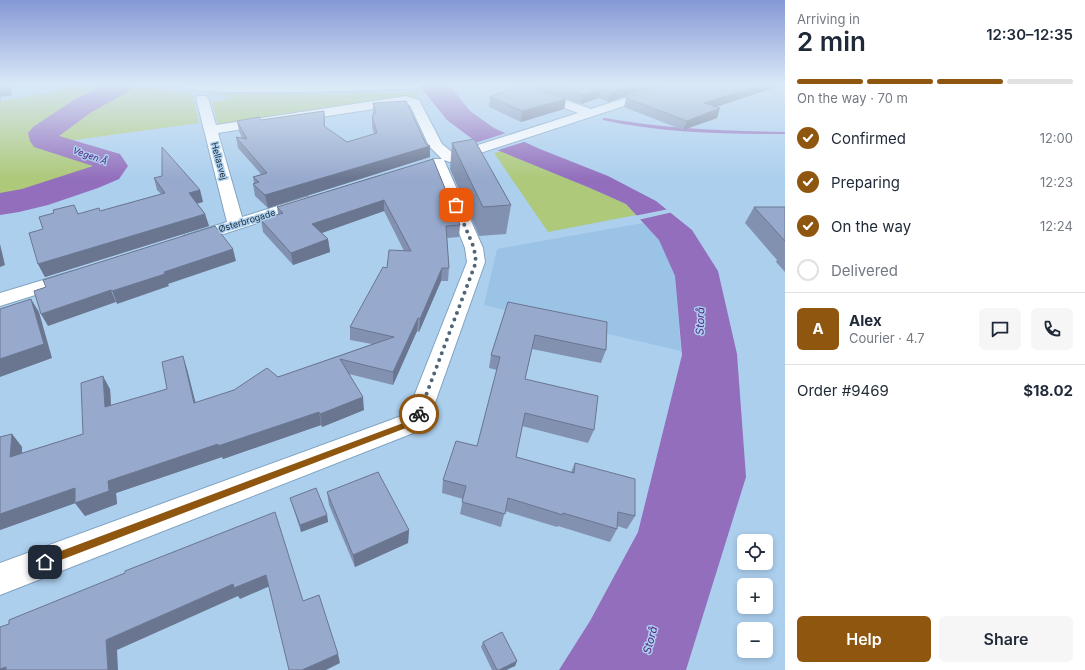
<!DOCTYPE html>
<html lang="en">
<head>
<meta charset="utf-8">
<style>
	:root { --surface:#fff; --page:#f6f6f7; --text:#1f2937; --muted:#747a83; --line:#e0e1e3; --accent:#8f5610 }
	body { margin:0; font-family:Inter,sans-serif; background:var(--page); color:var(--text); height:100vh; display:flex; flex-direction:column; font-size:15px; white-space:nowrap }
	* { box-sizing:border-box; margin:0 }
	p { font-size:13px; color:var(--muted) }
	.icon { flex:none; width:22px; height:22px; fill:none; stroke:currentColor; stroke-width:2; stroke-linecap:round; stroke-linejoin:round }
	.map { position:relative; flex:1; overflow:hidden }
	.details { display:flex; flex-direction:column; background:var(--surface); width:300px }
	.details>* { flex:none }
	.buttons { position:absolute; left:737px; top:534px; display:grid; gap:8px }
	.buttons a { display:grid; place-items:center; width:36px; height:36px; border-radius:6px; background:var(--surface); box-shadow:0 2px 6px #0003; font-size:20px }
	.pin { position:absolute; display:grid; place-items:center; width:34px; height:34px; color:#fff; margin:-17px; border-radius:8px; box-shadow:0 2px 6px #0006 }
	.courier { position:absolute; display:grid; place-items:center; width:40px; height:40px; margin:-20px; border:3px solid #8f5610; border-radius:50%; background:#fff; color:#222; box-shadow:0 1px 5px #0007 }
	.headline em { font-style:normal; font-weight:600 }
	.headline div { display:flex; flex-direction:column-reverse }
	.headline { display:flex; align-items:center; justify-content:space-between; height:68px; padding:0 12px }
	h1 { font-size:26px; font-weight:600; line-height:30px }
	.bar { display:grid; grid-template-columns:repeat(4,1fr); gap:6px 4px; align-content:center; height:48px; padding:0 12px }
	.bar i { height:5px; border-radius:3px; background:var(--line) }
	.bar .selected { background:var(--accent) }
	.bar p { grid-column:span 4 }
	.line { display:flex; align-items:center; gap:10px; padding:0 12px; border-top:1px solid var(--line) }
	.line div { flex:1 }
	.round { display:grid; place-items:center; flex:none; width:42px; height:42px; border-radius:6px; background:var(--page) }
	ol { padding:0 12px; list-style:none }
	li { display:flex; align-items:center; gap:12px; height:44px }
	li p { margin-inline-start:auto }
	li .icon { padding:4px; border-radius:50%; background:var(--accent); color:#fff; stroke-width:4 }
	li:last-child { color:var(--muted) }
	li i { width:22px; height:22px; border:2px solid var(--line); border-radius:50% }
	.primary-button { display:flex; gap:8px; margin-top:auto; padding:8px 12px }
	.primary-button a { flex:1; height:46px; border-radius:6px; background:var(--accent); color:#fff; font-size:16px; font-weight:600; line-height:46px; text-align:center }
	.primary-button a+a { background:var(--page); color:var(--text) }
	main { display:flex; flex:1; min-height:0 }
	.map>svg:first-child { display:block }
	.built { fill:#9ac3e5 }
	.green { fill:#adc979 }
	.water { fill:#926ebc }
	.pier { fill:#accfee }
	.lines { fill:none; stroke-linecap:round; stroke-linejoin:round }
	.stream { fill:#926ebc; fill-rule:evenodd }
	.river { fill:#926ebc; fill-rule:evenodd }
	.minor-casing { stroke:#81a3c0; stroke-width:2 }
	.tertiary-casing { stroke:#81a3c0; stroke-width:2 }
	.minor { fill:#fff; fill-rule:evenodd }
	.tertiary { fill:#fff; fill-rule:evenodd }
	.wall { fill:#8291b0 }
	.shaded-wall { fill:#6a7690 }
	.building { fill:#97a9cd; stroke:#6a7690 }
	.route { fill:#8f5610 }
	.done { stroke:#506678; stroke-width:4; stroke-dasharray:0 7.2 }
	.labels { text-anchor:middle; stroke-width:3; stroke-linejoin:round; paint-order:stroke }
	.far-water-label { font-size:9px; font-style:italic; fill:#572583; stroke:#accfee }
	.far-street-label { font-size:9px; fill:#1f2d38; stroke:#accfee }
	.water-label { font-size:11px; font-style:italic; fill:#572583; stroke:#accfee }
</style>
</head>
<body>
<main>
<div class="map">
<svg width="785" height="670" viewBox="0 0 785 670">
	<rect width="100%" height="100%" fill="#accfee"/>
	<path class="built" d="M643,223L659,239L675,276L681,351L484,305L497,249Z"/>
	<path class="green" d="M68,85H124L192,93L199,123L67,141L97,163L95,172L17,196L0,195V101L53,92Z
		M415,92L419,97L390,99L225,125L218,124L212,102L227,99L226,96L209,94L211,93L322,94Z
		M501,151L590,188L626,204L636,215L548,232L494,153Z"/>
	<path class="water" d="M419,85H449L470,111L494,128L540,149L608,176L656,201L692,230L718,271L737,354L746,477L686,670H559L590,621L638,532L682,355L675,276L659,240L626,204L590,188L475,141L447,120Z"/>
	<path class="pier" d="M509,132L527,141L495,151L475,143Z
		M669,209L673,212L638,220L634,216Z"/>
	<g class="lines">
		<path class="stream" d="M605,118C665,129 725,131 785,132V134C724,134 663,133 603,120V118Z"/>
		<path class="river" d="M103,85L132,86L129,91L90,113L59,136L120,154L128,166L119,179L98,188L48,205L19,212L0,215V193L22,189L93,166L34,147L30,141L28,133L33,127L72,101Z"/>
		<g class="minor-casing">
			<path id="minor" d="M508,85H524L591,109L666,85H683L682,87L456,161L450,162L444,160L483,248L485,262L426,428L0,595V563L407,414L467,262L465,248L431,162L433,159H442L429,146L410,105L405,104L218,133L242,217L307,197L313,199L315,202L313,205L189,245L183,244L180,240L183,236L227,222L196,98L198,96H206L208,98L216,125L406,96L419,100L442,144L453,153L578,113L509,87Z
				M73,271L80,273L83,277L80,281L0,306V293Z"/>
		</g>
		<g class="tertiary-casing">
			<path id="tertiary" d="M175,85H423L418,88C389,90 185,98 175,85Z"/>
		</g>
		<use href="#minor" class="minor"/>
		<use href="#tertiary" class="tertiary"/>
	</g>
	<path class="wall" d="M537,85H661L608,102L599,98L581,104L537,88Z
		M669,85H785V87L782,85L716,107L717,118L683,130L624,107L626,98Z
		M490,97L566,99L564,109L521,122L489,107Z
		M373,103L430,157L268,208L255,196L253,184L254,183L253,177L261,174L238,148L236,137L242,138L239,131L237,121L261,120L324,111L325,127L347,142L374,134L372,127V116H373Z
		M452,143L511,205L506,234L479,236L450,169Z
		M433,159L460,225L459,237L447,238L449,268L448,281H441L419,332L417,331L393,385L349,374L364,410L322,427L321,425L223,459L222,457L116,493L117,504L85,516L75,503L0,530V437L12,434L22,447V453L83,434L110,389L111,406L167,389L187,369L195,403L278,377L372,344L350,340V327L387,268L404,251L384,211L322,233L328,239L330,252L293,265L263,232L261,220L278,214L277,207Z
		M154,178L200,190L203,202L197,203L205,214L209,226L45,277L38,264L43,229L100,211L161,194L157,190Z
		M754,207H785V272L776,262L777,260L745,223Z
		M508,302L606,350L601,363L532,349L525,379L594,430L588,443L522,426L516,457L571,472L575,463L635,516L627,529L617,526V529L610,542L558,526L557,527L505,511L501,527L460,514L463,499L442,493L443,480L477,446L497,370L489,368L491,355Z
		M327,492L409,530L408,543L355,567L329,505Z
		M290,498L327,515L328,522L301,532L292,504Z
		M483,642L517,661L515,666L506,670H492L481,647Z"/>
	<path class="shaded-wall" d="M0,85H10L12,91H11L12,95L0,97L1,100L0,101Z
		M636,85H661L608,102L611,93Z
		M760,85H782L700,112L704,103Z
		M602,89L599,98L581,104L583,95Z
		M566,99L564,109L521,122L522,111Z
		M720,108L717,118L683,130L687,121Z
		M324,111L325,122V137L324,126Z
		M430,146V157L268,208L265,195Z
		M200,190L203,202L192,205L189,193Z
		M384,200V211L313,236L312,224Z
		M205,214L209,226L45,277L38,264Z
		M328,239L330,252L293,265L291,253Z
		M0,244L5,265L0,267Z
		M233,249L236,261L168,284L169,286L117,304L112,291L164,272Z
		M442,268L441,281L419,332L420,319Z
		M111,290L116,302L48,326L41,314Z
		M31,299L39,312L52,358L0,377V359Z
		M418,318L417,331L393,385V372Z
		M183,356L187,369L199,416L194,403Z
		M103,376L110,389L112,420L105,407Z
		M363,397L364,410L322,427L320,414Z
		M319,412L321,425L223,459L222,457L116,493L117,504L85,516L75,503L108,481L218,444Z
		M12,434L22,447L21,470L10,457Z
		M75,488L84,500L0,530V514Z
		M327,515L328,522L301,532L300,525Z
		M409,530L408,543L355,567L353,555Z
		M266,575L270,586L240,599L238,596L117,650L118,670H108L106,640L233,584Z
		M338,654L340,663L326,670H302Z
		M517,661L515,666L506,670H499Z
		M6,667L11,670H0V669Z"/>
	<path class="building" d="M521,85H528L566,99L522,111L490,97Z
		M554,85H636L611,93L602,89L583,95Z
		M669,85H760L704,103L720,108L687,121L626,98Z
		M406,101L426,144L430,146L265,195L253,184L259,182L253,177L267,173L236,137L247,139L237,121L259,117L261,120L324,111V126L347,142L377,133L372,116H374L373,113H376L373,103Z
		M474,139L511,205L483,207L452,143Z
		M162,147L200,190L189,193L205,214L38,264L29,233L43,229L39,217L54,213L53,210L74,205L78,214L99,208L100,211L165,193L154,178L162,176Z
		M433,159L460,225L446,226L449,268H442L420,319L418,318L393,372L340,359L363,397L320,414L319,412L218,446V444L108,481L109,491L75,503V488L0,514V437L12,434L10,457L83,434L81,383L103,376L105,407L167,389L162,362L183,356L194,403L234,390L267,368L278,377L394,337L350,327L383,267L387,268L389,250L411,251L384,200L312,224L328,239L291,253L261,220L283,213L277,207Z
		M754,207H785V241Z
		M215,226L233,249L164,272L165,274L112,291L111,290L41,314L34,291L46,287L43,280Z
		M31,299L44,344L0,359V309Z
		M508,302L607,322L606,350L535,335L525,379L598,396L594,430L525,413L516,457L574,473L575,463L635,479V516L618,512L617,529L563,513V515L508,498L505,514L462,502L466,486L443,480L456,441L477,446L500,357L491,355Z
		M378,472L409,530L353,555L327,492Z
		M316,488L327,515L300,525L290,498Z
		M275,512L303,601L319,595L338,654L302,670H289L266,575L234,588L233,584L106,640L108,670H6V667L0,669V627L9,624V620L125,573V571Z
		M502,632L517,661L499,670H497L483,642Z"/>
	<linearGradient id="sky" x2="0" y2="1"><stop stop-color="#8598d6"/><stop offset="0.47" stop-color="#dae9f7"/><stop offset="1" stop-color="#dae9f7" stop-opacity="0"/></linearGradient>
	<rect width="785" height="179" fill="url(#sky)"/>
	<path class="route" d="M419,411L423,414L419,423L45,566L41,565L40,562L41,558L45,557L414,419L416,412Z"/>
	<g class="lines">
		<path class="done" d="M419,414L476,262L474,248L456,205"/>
	</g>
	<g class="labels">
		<g class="far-water-label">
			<text transform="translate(90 156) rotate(20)" y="3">Vegen Å</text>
		</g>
		<g class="far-street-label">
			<text transform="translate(219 161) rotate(75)" y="3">Hellasvej</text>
			<text transform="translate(247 221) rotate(-17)" y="3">Østerbrogade</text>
		</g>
		<g class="water-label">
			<text transform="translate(700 321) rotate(-88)" y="4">Storå</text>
			<text transform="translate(650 640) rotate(-75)" y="4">Storå</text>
		</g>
	</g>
</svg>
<div class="buttons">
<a><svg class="icon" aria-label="locate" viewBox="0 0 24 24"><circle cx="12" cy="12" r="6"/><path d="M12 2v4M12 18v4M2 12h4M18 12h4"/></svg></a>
<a>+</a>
<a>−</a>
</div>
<div class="pin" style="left:456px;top:205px;background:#ea580c"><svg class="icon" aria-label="bag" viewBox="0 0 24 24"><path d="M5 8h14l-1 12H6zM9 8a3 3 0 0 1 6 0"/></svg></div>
<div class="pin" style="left:45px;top:562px;background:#1f2937"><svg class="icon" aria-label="home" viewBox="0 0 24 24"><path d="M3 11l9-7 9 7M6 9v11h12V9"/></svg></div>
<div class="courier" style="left:419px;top:414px"><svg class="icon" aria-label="bike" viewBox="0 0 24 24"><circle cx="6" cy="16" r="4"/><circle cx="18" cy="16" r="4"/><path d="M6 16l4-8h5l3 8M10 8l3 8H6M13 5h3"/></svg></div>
</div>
<section class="details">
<div class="headline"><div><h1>2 min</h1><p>Arriving in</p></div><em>12:30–12:35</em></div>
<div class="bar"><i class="selected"></i><i class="selected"></i><i class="selected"></i><i></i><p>On the way · 70 m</p></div>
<ol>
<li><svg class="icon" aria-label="check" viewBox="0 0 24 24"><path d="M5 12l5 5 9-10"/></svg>Confirmed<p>12:00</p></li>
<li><svg class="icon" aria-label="check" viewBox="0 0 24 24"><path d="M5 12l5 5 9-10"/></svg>Preparing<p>12:23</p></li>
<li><svg class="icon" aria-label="check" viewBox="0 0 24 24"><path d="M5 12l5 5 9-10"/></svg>On the way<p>12:24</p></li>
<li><i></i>Delivered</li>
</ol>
<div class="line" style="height:72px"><b class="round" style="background:var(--accent);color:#fff">A</b><div><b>Alex</b><p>Courier · 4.7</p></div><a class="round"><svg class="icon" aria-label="chat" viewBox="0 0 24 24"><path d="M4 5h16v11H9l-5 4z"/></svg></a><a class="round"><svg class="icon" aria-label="phone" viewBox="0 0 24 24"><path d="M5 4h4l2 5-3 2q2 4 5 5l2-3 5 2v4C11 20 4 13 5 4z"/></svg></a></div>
<div class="line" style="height:52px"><div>Order #9469</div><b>$18.02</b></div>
<div class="primary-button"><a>Help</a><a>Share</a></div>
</section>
</main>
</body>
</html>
